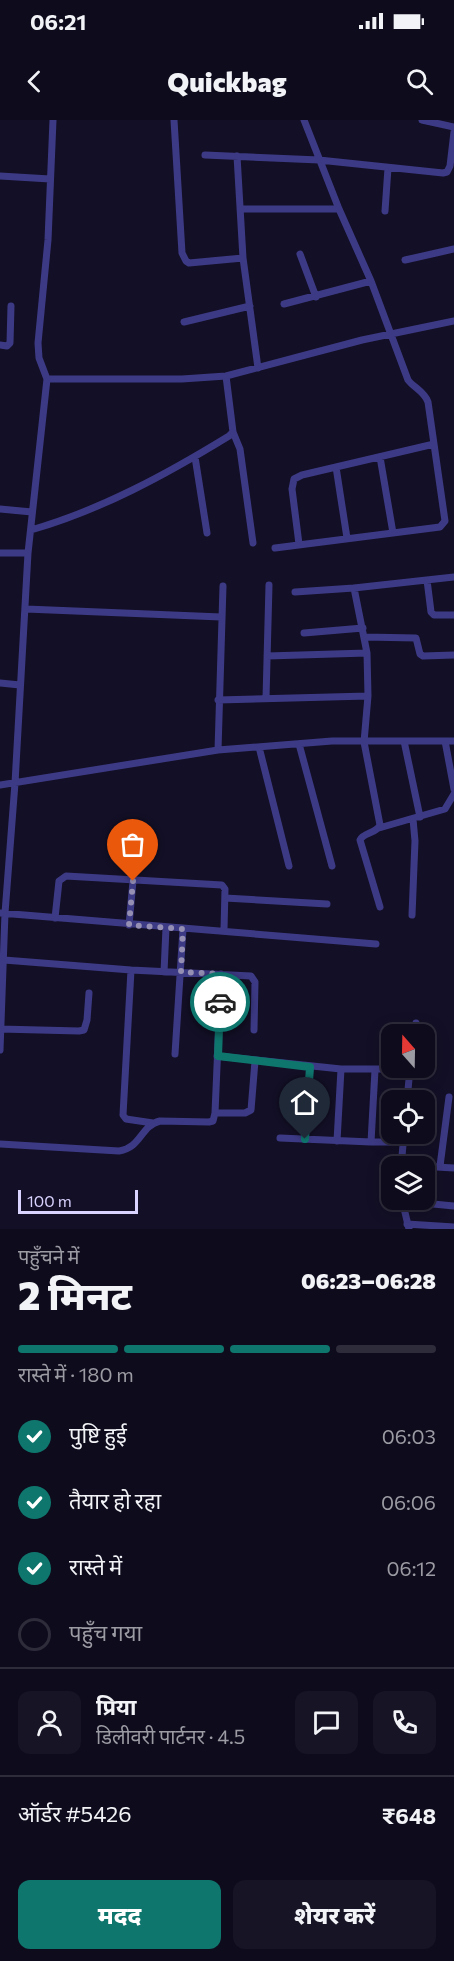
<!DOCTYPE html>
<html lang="hi">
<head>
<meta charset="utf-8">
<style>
	:root { --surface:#0e0b1c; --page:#171425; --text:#f1f3f6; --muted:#9b9ba3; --line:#2e2b3b; --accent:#0f766e }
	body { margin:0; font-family:Commissioner,"Noto Sans Devanagari",sans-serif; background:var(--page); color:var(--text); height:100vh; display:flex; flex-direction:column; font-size:22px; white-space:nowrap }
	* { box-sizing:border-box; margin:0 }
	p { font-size:20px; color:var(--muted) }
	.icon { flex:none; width:33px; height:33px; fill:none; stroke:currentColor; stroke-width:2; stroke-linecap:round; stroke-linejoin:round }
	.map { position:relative; height:1109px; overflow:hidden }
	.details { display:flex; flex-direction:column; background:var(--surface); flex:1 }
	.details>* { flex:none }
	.needle { width:39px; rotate:340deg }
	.tools { position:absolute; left:381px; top:904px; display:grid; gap:12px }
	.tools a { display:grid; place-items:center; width:54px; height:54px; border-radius:12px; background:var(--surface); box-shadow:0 3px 15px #0003,0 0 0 2px var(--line); font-size:30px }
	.scale { position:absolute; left:18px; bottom:15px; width:120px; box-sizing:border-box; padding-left:6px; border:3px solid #d9d4ff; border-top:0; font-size:16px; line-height:21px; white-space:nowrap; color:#d9d4ff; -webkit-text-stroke:4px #130f26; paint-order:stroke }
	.pin { position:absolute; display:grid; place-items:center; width:51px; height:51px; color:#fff; margin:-62px -26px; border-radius:50% 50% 50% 0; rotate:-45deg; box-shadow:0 0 6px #0007 }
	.pin .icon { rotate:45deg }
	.courier { position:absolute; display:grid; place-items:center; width:60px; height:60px; margin:-30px; border:4px solid #0f766e; border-radius:50%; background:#fff; color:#222; box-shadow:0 2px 8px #0007 }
	.summary em { font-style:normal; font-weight:800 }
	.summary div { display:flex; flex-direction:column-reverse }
	.summary { display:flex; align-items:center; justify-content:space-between; height:102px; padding:0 18px }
	h1 { font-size:39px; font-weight:800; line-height:45px }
	.bar { display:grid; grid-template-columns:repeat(4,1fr); gap:9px 6px; align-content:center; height:72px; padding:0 18px }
	.bar i { height:8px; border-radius:4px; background:var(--line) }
	.bar .selected { background:var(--accent) }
	.bar p { grid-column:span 4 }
	.line { display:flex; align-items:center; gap:15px; padding:0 18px; border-top:2px solid var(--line) }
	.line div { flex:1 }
	.round { display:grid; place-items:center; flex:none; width:63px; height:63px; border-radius:12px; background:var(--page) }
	ol { padding:0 18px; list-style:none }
	li { display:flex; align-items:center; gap:18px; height:66px }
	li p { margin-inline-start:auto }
	li .icon { padding:6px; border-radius:50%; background:var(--accent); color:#fff; stroke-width:4 }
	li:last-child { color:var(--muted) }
	li i { width:33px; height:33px; border:3px solid var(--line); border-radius:50% }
	.primary-button { display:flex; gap:12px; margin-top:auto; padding:12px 18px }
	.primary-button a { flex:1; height:69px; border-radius:12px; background:var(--accent); color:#fff; font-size:24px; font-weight:800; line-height:69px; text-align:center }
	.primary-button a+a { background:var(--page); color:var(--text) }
	.status { display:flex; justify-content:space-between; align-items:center; height:42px; padding:0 30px; background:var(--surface); direction:ltr }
	.status svg { height:16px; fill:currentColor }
	header { display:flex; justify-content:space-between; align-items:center; height:78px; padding:0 18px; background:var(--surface); font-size:27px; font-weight:800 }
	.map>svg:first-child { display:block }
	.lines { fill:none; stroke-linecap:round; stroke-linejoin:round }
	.minor { stroke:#3d3a85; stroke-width:7 }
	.done { stroke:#948fb3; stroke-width:6; stroke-dasharray:0 10.8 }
	.route { stroke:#0f766e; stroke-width:8 }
</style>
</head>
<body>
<div class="status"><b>06:21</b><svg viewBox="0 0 49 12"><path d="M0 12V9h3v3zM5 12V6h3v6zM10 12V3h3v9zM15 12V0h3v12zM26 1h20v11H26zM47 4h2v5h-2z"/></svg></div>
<header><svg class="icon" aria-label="back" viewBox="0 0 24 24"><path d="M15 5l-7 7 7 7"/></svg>Quickbag<svg class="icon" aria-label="search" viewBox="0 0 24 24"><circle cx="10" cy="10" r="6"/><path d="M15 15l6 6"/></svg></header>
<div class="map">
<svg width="454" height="1109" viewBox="0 0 454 1109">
	<rect width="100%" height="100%" fill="#130f26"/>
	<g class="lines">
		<path class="minor" d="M174,0L182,133L186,141L189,143L243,138
			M422,0L454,7
			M205,35L319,40L443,53L447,52L450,46L454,12
			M237,36L243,138L258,248
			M0,56L50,59
			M241,89H339
			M385,91L388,48
			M300,134L316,177
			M405,140L454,129
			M284,184L371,161
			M184,202L250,186
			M0,225L7,226L10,223L11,186
			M226,256L233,312L240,329L253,423
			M47,259H182L226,256L362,220L454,201
			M195,337L207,413
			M380,337L393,413
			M336,347L347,418
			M0,389L32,392
			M31,410C101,390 167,354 229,316L233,312
			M299,424L292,369L294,359L302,355L434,324
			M275,428L440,407L445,401L428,282C424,271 414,268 408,260L371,161L339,89L304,0
			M0,433H28
			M427,460L431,492L434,495H454
			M354,468L367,533L368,576L364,622L380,705C376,714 364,712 360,720L380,787
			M295,472L354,468L454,457
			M26,489L221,497
			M304,513L363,508
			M365,517L416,518L420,534L423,536L454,535
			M267,536L367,533
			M0,563L20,565
			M266,578L269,465
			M218,580L368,576
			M404,621L420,697
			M445,621L454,669
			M299,624L332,746
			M259,627L289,746
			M218,630L223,466
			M0,665L218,630L332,621H454
			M379,708L445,689L454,674
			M225,778L327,784
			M0,793L376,824
			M412,795L415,721L413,699
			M55,798L59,761L66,756L222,765L225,769L224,810
			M129,805L133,761
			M4,840L131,850L251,856L255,862L254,910
			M131,850L123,995L126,999L153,1003
			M164,852L166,808
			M0,909L79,911L84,910L87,900L89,873
			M415,915L416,903
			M0,930L5,793L15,663L28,433L47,259L39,238L38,223L48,120L53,0
			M175,934L183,809
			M217,936L341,949H410
			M407,981L410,948
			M215,993H245L251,990L255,941
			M280,1018L371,1022H403
			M305,1019L310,947
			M337,1021L341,949
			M371,1022L375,950
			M0,1024L119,1031C142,1027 140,1006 160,1001L209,1002L213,1001L215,993L221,854
			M401,1045L454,1048
			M440,1046L449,977
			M401,1047L404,1014
			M402,1080L409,1109
			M402,1081L454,1086
			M407,1104L454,1107"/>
	</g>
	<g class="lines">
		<path class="done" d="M133,761L129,805L183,809L181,852L221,854L220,882"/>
		<path class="route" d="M220,882L218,936L310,947L305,1019"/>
	</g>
</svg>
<div class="tools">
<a><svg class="needle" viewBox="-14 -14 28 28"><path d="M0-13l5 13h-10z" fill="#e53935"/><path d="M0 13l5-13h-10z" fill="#9b9ba3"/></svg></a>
<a><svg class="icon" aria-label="locate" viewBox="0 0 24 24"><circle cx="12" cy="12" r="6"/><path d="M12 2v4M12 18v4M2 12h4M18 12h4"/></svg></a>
<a><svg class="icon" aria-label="layers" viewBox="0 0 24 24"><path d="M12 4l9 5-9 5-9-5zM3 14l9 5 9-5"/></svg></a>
</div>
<div class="scale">100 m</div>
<div class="pin" style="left:133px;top:761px;background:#ea580c"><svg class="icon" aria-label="bag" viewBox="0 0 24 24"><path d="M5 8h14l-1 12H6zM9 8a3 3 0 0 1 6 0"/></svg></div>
<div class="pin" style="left:305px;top:1019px;background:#1f2937"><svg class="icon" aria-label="home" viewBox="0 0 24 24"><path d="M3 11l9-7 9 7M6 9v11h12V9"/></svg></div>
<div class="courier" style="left:220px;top:882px"><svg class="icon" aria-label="car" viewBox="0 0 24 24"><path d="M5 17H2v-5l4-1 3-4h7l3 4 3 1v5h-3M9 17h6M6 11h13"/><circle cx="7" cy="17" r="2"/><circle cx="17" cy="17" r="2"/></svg></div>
</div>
<section class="details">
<div class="summary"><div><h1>2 मिनट</h1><p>पहुँचने में</p></div><em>06:23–06:28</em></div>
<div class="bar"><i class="selected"></i><i class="selected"></i><i class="selected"></i><i></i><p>रास्ते में · 180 m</p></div>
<ol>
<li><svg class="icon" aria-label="check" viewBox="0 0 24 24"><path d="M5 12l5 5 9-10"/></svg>पुष्टि हुई<p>06:03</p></li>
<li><svg class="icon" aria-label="check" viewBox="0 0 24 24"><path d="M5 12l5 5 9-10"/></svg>तैयार हो रहा<p>06:06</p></li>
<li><svg class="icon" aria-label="check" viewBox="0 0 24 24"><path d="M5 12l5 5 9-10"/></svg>रास्ते में<p>06:12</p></li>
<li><i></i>पहुँच गया</li>
</ol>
<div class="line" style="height:108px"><a class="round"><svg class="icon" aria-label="person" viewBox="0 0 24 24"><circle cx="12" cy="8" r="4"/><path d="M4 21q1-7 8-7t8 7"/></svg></a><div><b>प्रिया</b><p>डिलीवरी पार्टनर · 4.5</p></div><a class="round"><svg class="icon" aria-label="chat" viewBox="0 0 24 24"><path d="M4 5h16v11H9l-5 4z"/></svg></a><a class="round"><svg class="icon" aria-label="phone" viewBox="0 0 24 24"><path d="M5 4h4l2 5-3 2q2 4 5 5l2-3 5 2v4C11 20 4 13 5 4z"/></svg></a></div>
<div class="line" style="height:78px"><div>ऑर्डर #5426</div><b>₹648</b></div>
<div class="primary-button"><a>मदद</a><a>शेयर करें</a></div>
</section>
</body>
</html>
